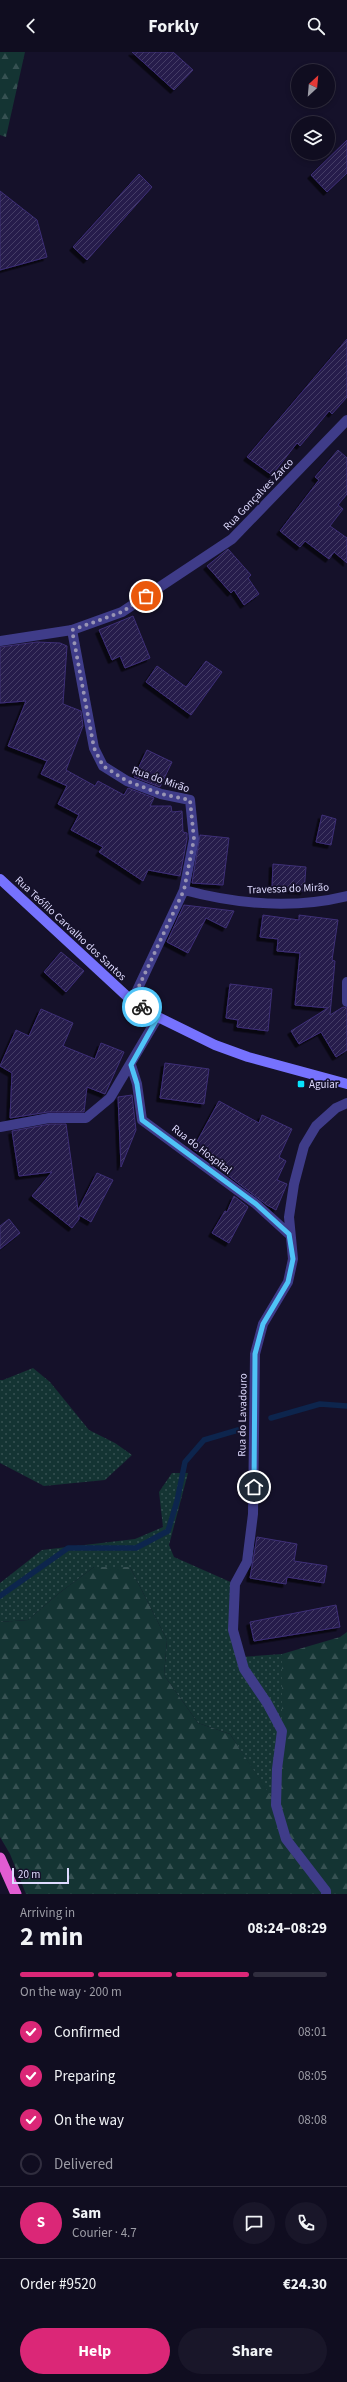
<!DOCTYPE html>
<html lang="en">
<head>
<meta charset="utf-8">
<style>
	:root { --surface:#100d20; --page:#191629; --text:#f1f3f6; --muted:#9c9ca5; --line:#302d3e; --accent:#db2777 }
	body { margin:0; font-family:"Source Sans 3",sans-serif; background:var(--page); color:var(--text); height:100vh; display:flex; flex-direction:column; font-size:15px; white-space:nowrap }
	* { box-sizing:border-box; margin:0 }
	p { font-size:13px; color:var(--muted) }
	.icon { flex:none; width:22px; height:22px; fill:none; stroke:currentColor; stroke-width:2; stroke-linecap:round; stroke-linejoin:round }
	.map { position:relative; height:1842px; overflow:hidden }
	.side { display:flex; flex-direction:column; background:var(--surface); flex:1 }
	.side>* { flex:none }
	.needle { width:26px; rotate:26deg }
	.tools { position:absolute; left:291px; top:12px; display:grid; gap:8px }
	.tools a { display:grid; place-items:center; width:44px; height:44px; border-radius:50%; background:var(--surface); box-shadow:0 2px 6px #0003,0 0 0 1px var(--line); font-size:20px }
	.scale { position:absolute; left:12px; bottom:10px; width:57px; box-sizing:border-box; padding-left:4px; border:2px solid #dfdbff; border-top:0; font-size:11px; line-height:14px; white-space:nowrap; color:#dfdbff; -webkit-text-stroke:3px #15112a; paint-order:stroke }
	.pin { position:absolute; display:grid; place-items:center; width:34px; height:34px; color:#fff; margin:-17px; border:2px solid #fff; border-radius:50%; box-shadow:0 1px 4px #0007 }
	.courier { position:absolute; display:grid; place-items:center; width:40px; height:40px; margin:-20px; border:3px solid #4fc3f7; border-radius:50%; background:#fff; color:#222; box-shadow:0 1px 5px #0007 }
	.headline em { font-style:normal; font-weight:700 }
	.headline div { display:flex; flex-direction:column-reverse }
	.headline { display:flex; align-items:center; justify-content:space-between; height:68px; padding:0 20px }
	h1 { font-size:26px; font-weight:700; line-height:30px }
	.bar { display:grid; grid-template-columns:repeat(4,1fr); gap:6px 4px; align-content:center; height:48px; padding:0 20px }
	.bar i { height:5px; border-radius:3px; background:var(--line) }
	.bar .on { background:var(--accent) }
	.bar p { grid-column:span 4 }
	.line { display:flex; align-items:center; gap:10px; padding:0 20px; border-top:1px solid var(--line) }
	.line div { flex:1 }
	.round { display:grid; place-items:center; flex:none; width:42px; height:42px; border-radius:21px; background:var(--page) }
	ol { padding:0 20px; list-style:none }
	li { display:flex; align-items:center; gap:12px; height:44px }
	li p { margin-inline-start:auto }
	li .icon { padding:4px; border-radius:50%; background:var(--accent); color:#fff; stroke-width:4 }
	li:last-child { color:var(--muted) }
	li i { width:22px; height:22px; border:2px solid var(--line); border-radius:50% }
	.button { display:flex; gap:8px; margin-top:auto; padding:8px 20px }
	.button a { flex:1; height:46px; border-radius:24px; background:var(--accent); color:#fff; font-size:16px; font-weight:700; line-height:46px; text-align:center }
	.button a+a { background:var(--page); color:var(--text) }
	header { display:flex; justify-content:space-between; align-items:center; height:52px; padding:0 20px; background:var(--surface); font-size:18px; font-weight:700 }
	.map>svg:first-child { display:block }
	.grass { fill:url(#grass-dots) }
	.forest { fill:url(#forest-firs) }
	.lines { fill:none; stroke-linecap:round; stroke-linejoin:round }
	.stream { stroke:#0d254d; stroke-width:5.5 }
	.building { fill:url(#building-hatch); stroke:#3e2f77; filter:url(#shadow) }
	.minor { stroke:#3f3c89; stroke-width:10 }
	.tertiary { stroke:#3f3c89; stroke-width:10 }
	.secondary { stroke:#7672fe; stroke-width:10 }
	.trunk { stroke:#e15cd2; stroke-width:11 }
	.done { stroke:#9894b4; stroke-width:4; stroke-dasharray:0 7.2 }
	.route { stroke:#4fc3f7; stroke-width:5 }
	.poi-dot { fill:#08e4fd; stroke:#15112a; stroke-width:1.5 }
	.labels { text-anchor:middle; stroke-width:3.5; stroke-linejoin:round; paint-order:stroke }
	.street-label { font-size:11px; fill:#dfdbff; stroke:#15112a }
	.poi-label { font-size:11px; fill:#dfdbff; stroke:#15112a; text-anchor:start }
</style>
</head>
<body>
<header><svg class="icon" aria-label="back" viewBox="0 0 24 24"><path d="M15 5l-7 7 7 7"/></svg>Forkly<svg class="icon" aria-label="search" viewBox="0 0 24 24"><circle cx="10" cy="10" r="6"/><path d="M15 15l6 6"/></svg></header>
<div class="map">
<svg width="347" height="1842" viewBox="0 0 347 1842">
	<defs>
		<pattern id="grass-dots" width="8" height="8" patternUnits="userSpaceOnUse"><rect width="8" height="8" fill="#143433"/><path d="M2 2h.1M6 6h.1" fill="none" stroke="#365152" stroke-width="1.8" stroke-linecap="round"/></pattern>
		<pattern id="forest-firs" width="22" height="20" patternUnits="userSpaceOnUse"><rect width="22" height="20" fill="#143433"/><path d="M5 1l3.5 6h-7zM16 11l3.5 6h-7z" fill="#365152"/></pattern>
		<pattern id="building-hatch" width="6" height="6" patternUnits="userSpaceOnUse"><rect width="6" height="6" fill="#261d4b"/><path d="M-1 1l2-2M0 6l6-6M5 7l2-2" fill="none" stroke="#453d66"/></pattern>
		<filter id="shadow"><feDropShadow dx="-3.5" dy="3.5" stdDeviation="0" flood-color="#0009"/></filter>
	</defs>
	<rect width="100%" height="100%" fill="#15112a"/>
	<path class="grass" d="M33,1316L50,1330L89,1378L115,1391L132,1403L105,1428L44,1434L0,1411V1328H3Z
		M172,1421H188L169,1493L174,1505L235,1532L233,1578L241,1605L282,1602V1679L276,1753L230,1682L198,1671L164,1623L167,1588L130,1515H94L58,1542L28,1568L0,1570V1531L42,1498L135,1487L163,1475L159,1440Z"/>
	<path class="forest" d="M0,0H25L6,85L0,83Z
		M94,1515H130L167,1588L164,1623L198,1671L230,1682L276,1752L282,1679V1602L340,1585L347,1580V1842H26L10,1802L0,1785V1570L28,1568L58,1542Z"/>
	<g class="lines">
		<path class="stream" d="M271,1366L320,1352L347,1354
			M0,1544L68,1496H136L168,1479L177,1449L185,1410L204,1388L238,1378"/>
	</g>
	<path class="building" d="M132,0H173L193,18L174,38Z
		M347,88V121L327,140L311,123Z
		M139,122L152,135L87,208L73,195Z
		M0,139L37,168L47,205L0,218Z
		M347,287V345L332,362L329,359L300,394L297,391L272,423L247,405Z
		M338,398L347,406V442L338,453L343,457L330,474L347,486V511L334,500L329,507L305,489L300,495L280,479L319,428L315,425Z
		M228,497L251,523L248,526L259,542L244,553L234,538L231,541L207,514Z
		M133,564L150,606L125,616L120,604L112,608L99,578Z
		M37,590L60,591L67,594L63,652L81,659L83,674L66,718L95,734L98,729L124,743L128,736L154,746L150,754H171L172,760L182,759L183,780L187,781V787L180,824L148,818L143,829L99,800L103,795L71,778L79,763L58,752L67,734L41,722L47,709L8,694L26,649L0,651V595Z
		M206,609L222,620L191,663L146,630L157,614L186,635Z
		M147,698L172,710L160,735L134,725Z
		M322,763L336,767L331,793L316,790Z
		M200,783L229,786L223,833L192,831Z
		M273,812L306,815L304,839L272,836Z
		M184,853L201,855L234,859L226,876L206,866L188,901L167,890Z
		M263,863L299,868V863L338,868L332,908L335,909L330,963L343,955L347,956V998L336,1005L321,980L299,992L291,979L328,956L295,953L300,901L277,899L278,887L260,885Z
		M61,900L84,919L66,940L44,920Z
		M230,932L272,937L268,979L237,975L238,968L226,966Z
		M41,957L73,971L63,994L95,1007L101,991L124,1000L105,1042L87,1035L84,1060H48L10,1066L12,1021L0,1014L16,978L29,984Z
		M165,1011L209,1017L204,1052L160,1046Z
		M132,1043L136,1078L121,1115L118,1045Z
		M219,1049L259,1071L262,1063L292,1077L279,1105L286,1109L277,1128L287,1132L276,1158L267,1153L212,1111L214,1108L193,1097Z
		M50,1072H66L78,1158L97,1121L113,1128L91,1170L79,1163V1167L72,1176L32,1144L52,1120L19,1124L12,1079Z
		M234,1144L248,1155L229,1191L212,1181L225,1159L227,1160Z
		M9,1167L20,1181L0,1197V1174Z
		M257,1485L297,1492L294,1509L327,1514L324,1531L287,1525L286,1532L250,1526Z
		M336,1553L340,1575L254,1589L250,1570Z"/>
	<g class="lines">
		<path class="minor" d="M72,578L94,696L103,714L127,729L161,742L190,748L194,787L184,838L132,949
			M184,838C236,852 294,857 347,844
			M347,930V950
			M131,1013L137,1032L142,1068L256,1152L289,1182
			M0,1075L49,1066H86L110,1046L158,965
			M326,1842V1839L286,1787L276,1753L277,1717L282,1679L267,1651L244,1617L233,1578L235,1532L247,1510L253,1462L255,1302L263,1272L288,1230L293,1207L289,1165L294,1132L304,1094L316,1074L336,1056L347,1051"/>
		<path class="tertiary" d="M0,589L72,578L122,560L232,487L347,368"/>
		<path class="secondary" d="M0,827L132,949L158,965L215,993L248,1005L347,1032"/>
		<path class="trunk" d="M0,1806L16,1842"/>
	</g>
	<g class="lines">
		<path class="done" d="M142,955L132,949L184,838L194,787L190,748L161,742L127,729L103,714L94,696L72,578L122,560L146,544"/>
		<path class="route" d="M142,955L158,965L131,1013L137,1032L142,1068L256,1152L289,1182L293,1207L288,1230L263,1272L255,1302L254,1435"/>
	</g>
	<rect class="poi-dot" x="297" y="1028" width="8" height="8" rx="2"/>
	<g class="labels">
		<g class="street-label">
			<text transform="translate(258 442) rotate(-46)" y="4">Rua Gonçalves Zarco</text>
			<text transform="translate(161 727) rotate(19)" y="4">Rua do Mirão</text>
			<text transform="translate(288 836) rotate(-2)" y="4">Travessa do Mirão</text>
			<text transform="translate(71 876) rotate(43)" y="4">Rua Teófilo Carvalho dos Santos</text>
			<text transform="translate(202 1097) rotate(38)" y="4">Rua do Hospital</text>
			<text transform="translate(242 1363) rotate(-89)" y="4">Rua do Lavadouro</text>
		</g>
		<g class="poi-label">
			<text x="309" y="1036">Aguiar</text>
		</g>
	</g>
</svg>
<div class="tools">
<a><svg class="needle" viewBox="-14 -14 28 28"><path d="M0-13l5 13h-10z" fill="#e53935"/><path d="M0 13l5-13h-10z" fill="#9c9ca5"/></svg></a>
<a><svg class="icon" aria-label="layers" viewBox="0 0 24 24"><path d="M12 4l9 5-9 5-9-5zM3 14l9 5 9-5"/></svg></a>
</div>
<div class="scale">20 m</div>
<div class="pin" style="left:146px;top:544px;background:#ea580c"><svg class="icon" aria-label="bag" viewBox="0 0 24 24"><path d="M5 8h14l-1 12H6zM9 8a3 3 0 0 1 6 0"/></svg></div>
<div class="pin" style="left:254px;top:1435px;background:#1f2937"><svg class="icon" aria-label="home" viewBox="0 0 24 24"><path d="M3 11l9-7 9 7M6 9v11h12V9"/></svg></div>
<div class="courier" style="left:142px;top:955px"><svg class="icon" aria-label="bike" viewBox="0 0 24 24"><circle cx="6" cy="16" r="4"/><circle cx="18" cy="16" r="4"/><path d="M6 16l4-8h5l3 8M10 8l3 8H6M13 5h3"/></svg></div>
</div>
<section class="side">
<div class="headline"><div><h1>2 min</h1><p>Arriving in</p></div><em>08:24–08:29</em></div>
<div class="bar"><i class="on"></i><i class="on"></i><i class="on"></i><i></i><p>On the way · 200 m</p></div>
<ol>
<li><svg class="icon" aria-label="check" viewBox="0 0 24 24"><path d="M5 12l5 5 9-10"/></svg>Confirmed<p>08:01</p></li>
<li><svg class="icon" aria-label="check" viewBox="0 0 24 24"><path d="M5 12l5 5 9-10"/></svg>Preparing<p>08:05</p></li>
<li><svg class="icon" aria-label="check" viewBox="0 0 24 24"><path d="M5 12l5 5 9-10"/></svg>On the way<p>08:08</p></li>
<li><i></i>Delivered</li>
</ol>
<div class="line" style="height:72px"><b class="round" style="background:var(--accent);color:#fff">S</b><div><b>Sam</b><p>Courier · 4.7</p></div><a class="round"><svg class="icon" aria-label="chat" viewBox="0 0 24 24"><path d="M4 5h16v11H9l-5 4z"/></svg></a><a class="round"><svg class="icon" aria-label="phone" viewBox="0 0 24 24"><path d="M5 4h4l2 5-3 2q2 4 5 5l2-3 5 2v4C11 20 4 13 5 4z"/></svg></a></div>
<div class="line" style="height:52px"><div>Order #9520</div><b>€24.30</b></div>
<div class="button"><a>Help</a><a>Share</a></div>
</section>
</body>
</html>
